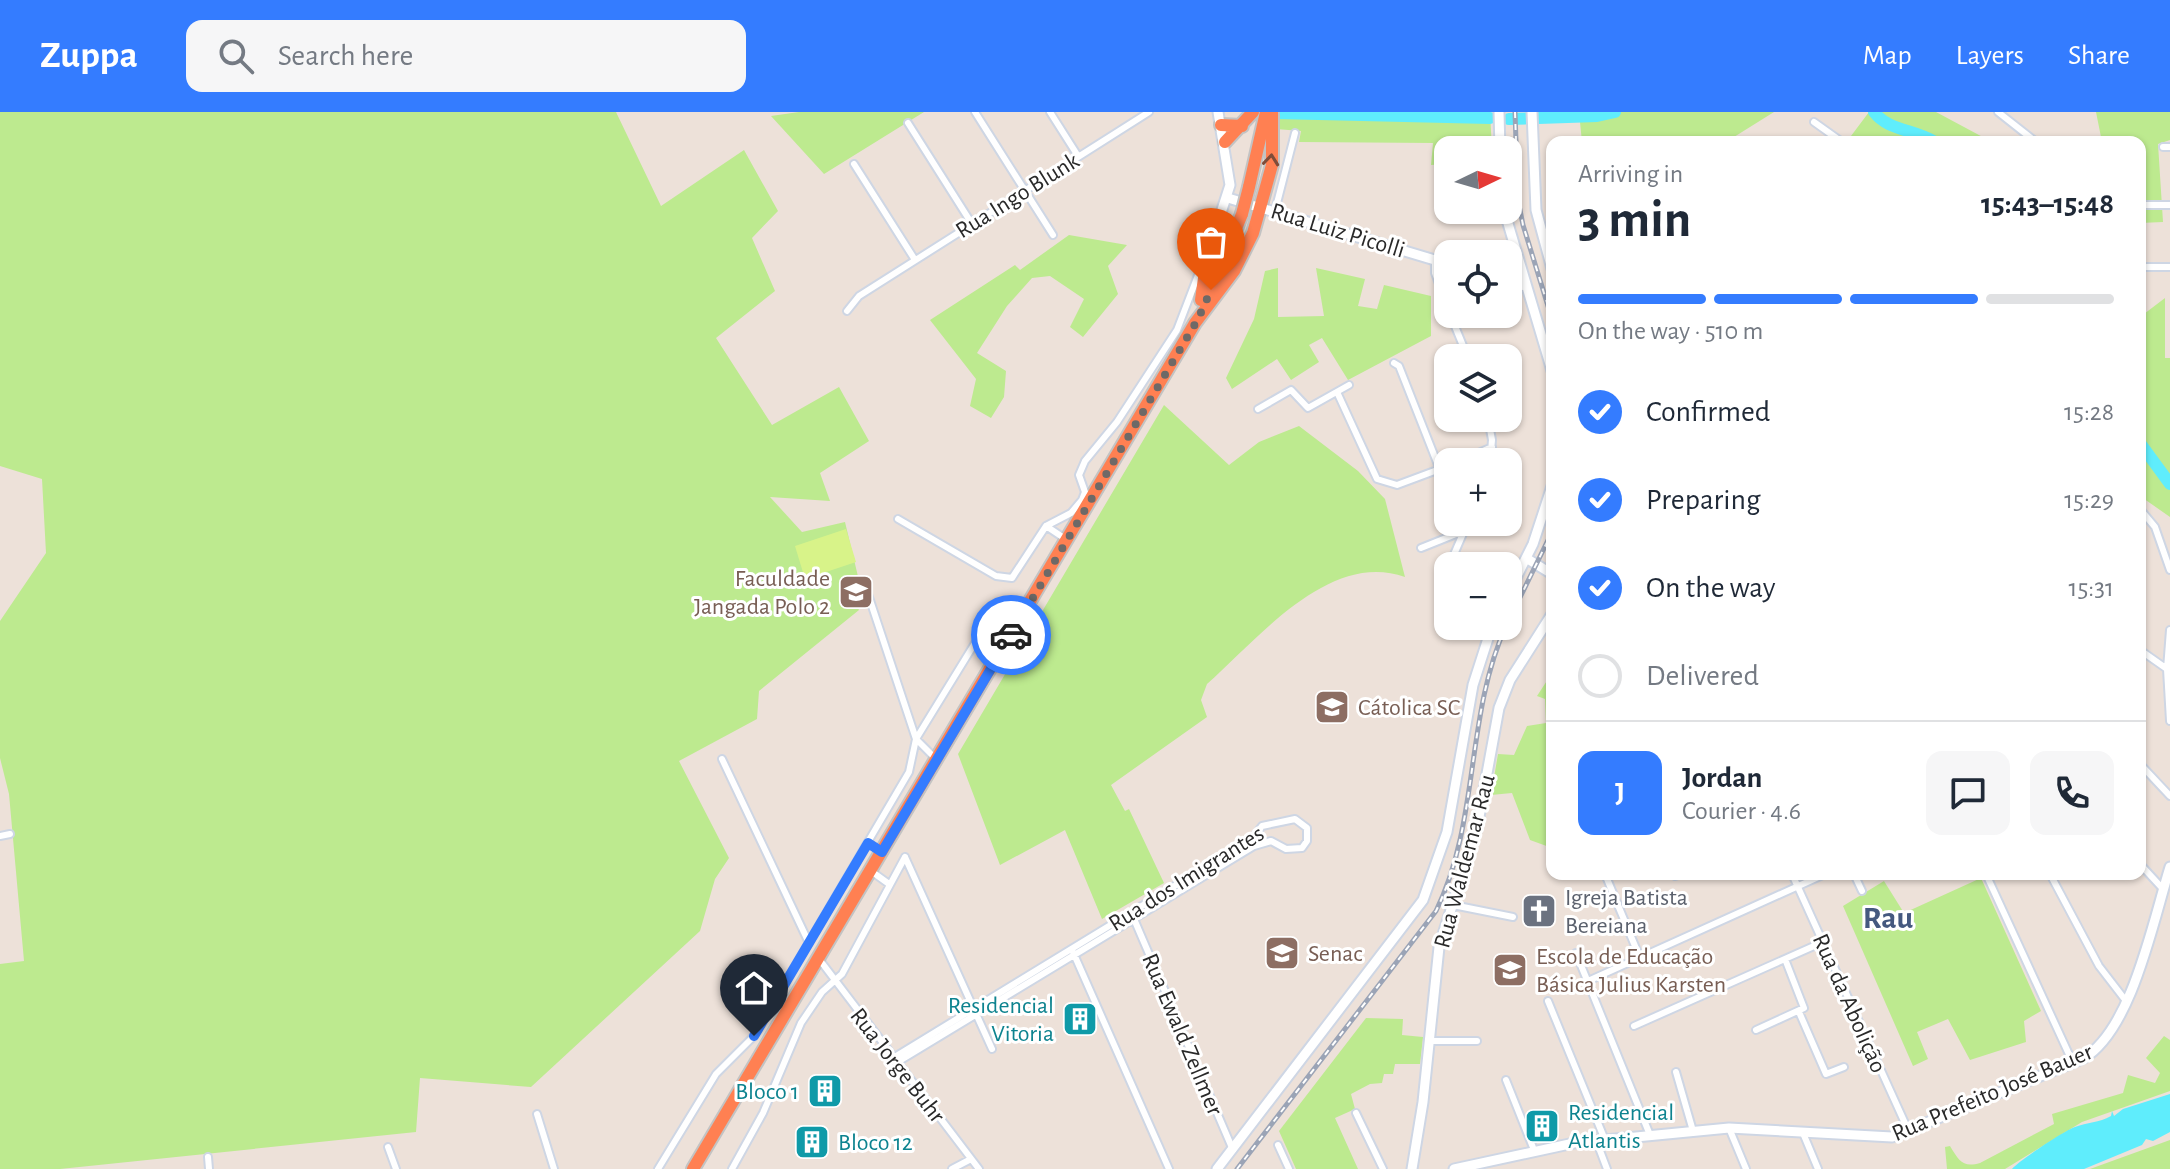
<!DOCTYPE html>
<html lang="en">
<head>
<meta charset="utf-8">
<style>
	:root { --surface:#fff; --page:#f6f6f7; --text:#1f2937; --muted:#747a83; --line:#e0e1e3; --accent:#347cff }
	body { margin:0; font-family:"Alegreya Sans",sans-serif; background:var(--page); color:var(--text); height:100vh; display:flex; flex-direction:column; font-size:30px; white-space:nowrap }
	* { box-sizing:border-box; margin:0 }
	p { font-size:26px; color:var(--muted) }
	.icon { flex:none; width:44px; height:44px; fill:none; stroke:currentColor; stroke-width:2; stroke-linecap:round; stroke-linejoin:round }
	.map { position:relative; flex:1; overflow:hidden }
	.details { position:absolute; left:1546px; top:24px; width:600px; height:744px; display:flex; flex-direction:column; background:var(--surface); border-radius:16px; box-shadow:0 2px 6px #0004 }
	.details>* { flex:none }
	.needle { width:52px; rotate:85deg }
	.buttons { position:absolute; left:1434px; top:24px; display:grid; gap:16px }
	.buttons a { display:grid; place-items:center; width:88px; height:88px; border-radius:16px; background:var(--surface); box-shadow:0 2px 6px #0004; font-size:40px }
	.pin { position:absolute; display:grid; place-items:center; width:68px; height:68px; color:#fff; margin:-82px -34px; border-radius:50% 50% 50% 0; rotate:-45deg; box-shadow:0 0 8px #0007 }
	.pin .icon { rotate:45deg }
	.courier { position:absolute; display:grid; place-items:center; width:80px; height:80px; margin:-40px; border:6px solid #347cff; border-radius:50%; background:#fff; color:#222; box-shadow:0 2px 10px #0007 }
	.overview em { font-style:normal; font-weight:700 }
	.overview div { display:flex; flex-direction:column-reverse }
	.overview { display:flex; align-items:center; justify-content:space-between; height:136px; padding:0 32px }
	h1 { font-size:52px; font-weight:700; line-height:60px }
	.bar { display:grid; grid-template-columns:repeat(4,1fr); gap:12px 8px; align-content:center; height:96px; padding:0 32px }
	.bar i { height:10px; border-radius:6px; background:var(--line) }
	.bar .on { background:var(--accent) }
	.bar p { grid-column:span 4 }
	.line { display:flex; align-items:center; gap:20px; padding:0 32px; border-top:2px solid var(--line) }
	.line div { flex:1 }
	.round { display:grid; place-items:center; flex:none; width:84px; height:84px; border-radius:16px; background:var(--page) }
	ol { padding:0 32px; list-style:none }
	li { display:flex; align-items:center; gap:24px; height:88px }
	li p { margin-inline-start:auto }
	li .icon { padding:8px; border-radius:50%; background:var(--accent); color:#fff; stroke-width:4 }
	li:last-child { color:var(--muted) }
	li i { width:44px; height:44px; border:4px solid var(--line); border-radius:50% }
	header { display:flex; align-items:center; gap:48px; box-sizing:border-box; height:112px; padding:0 40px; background:var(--accent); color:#fff }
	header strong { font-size:38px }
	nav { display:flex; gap:44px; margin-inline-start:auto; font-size:28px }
	.search { width:560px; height:72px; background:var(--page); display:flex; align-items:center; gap:20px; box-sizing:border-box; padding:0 28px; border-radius:16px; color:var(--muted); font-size:30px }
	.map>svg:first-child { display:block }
	.green { fill:#bdea8f }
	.pitch { fill:#d8f389 }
	.water { fill:#5fedfc }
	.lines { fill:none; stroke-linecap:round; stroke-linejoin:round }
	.river { stroke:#5fedfc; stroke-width:12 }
	.street-casing { stroke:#ced6e4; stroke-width:10 }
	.secondary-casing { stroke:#ced6e4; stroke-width:13 }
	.highway-casing { stroke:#c3c3c3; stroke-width:16 }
	.street { stroke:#fff; stroke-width:6 }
	.secondary { stroke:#fff; stroke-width:9 }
	.highway { stroke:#ff8052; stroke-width:12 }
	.rail-casing { stroke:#9ba4b6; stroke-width:5 }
	.rail { stroke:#fff; stroke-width:2; stroke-dasharray:6; stroke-linecap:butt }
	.highway-bridge-casing { stroke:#c3c3c3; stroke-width:16; stroke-linecap:butt }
	.highway-bridge { stroke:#ff8052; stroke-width:12 }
	.oneway { stroke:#7f4c39 }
	.done { stroke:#6e6967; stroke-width:8; stroke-dasharray:0 14.4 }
	.route { stroke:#347cff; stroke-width:10 }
	.labels { text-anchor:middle; stroke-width:6; stroke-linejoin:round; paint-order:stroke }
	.street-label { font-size:24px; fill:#292929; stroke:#fff }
	.education-label { font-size:24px; fill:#785e54; stroke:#fff; text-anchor:start }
	.worship-label { font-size:24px; fill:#5b616d; stroke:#fff; text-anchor:start }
	.culture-label { font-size:24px; fill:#0d838f; stroke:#fff; text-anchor:end }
	.district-label { font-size:32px; font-weight:bold; fill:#45597f; stroke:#fff }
</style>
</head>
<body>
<header>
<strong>Zuppa</strong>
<div class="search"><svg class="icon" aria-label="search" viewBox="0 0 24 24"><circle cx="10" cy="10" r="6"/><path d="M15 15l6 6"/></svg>Search here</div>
<nav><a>Map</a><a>Layers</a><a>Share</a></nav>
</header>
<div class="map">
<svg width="2170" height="1057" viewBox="0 0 2170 1057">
	<rect width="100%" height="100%" fill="#ede1d9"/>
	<path class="green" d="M0,0H616L661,94L744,38L778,99L752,126L775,179L716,226L772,313L839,275L869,329L820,361L830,389L770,385L802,420L845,410L861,477L853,488L859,498L759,579L757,607L679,649L729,746L715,767L700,819L531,975L420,966L416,1020L60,1057H0V852L24,849L9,682L0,646V509L46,441L42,367L0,354Z
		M799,0H924L824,62L771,4Z
		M1277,0H1490L1492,38H1448V52L1431,53L1433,31L1299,30L1301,19L1276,17Z
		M1579,0H1774L1726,30H1582Z
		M1869,0H1936L1992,30L1848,28Z
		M2096,0H2170V28L2158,32L2163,110L2140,111V30H2102Z
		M1069,123L1127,133L1108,154L1118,182L1083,225L1070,215L1084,187L1050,164L1032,166L1007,194L977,241L1006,259L1004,285L991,306L970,294L976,267L930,208L1015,153L1020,158Z
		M1278,156V205L1324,204L1316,156L1365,167L1358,194L1377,197L1384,173L1431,184V224L1348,268L1322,226L1309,233L1319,250L1291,268L1277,247L1232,277L1226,266L1254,207L1265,159Z
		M2165,186V246H2170V405L2140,384V205Z
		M1164,293L1229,353L1259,330L1299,314L1358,359L1385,387L1405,465C1329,438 1258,527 1207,572L1201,588L1207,605L1111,673L1125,699L1129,697L1164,771L1102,807L1065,718L1000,753L958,642Z
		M1552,561L1551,714L1552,736L1530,728L1512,681L1491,683L1498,642L1514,643L1527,614L1546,611L1545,587L1537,584Z
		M1981,766L2041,899L2024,909L2026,930L1970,948L1948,907L1917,920L1928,947L1913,954L1843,794L1884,769L1904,801Z
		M1366,906L1403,907L1402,923L1423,925L1420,952H1395L1393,962H1384L1382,971L1370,972L1351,982L1355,997L1335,1006L1358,1057H1296L1279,1019Z
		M2164,924L2170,928V979L2082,1010L2005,1057H1947L1945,1035L1950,1034C1959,1049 1963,1056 1980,1051L2054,1012L2052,1002L2123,981L2128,963L2155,971L2160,961L2146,946Z
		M2170,1028V1057H2090Z"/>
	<path class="pitch" d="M846,417L856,450L805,467L795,434Z"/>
	<path class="water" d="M2170,982V1020L2153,1029L2146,1027L2142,1033L2084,1057H2012C2019,1049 2065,1018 2075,1015C2087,1010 2099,1011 2111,1004L2112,999L2114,1004L2123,997Z"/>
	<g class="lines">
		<path class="river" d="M1874,0C1888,19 1915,17 1935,30
			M1276,1L1490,6
			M1509,7L1597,4L1615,0
			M2140,331L2170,372"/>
		<g class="street-casing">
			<path id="street" d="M975,0L1053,123
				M1050,0L1078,44
				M1998,0L2036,30
				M1814,10L1842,30
				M908,11L972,112
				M2163,35H2170
				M854,52L915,148
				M2140,93H2170
				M1275,99L1295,21
				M1435,149V161L1448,196
				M2140,155H2170
				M847,199L859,184L1149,0
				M1450,202L1468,246
				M1394,251L1399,254L1440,358
				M1337,280L1377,367L1397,373L1448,354
				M1258,297L1291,278L1308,296L1349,273
				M1488,306L1492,328L1490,350
				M1458,350L1492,335
				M2140,397L2155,415L2170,458
				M898,407L996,464L1012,466L1046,414L1071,401L1082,388L1085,380L1079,363L1085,349L1117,310L1177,218L1200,158
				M1046,414L1067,428
				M1421,436L1461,420
				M1449,454L1468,410
				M1448,456V466
				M864,470L916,627L937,648
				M2170,518L2167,557L2170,609
				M2140,538L2167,557
				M722,647L809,831
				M2140,652L2170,684
				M0,724L10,722
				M905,745L992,937
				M2140,752L2163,777
				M871,759L889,772
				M1605,762L1640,846
				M1792,762L1909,1020
				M1854,762L1862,779
				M1986,762L2073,951
				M2050,762L2099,854L2126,889
				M1675,764L1681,762
				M1453,793L1513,805
				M1134,807L1233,1038
				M1073,840L1169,1057
				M1576,841L1650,1023
				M819,847L979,1057
				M1588,869L1825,762
				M1548,889L1605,1028
				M1799,900L1826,962L1844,955
				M1634,914L1823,830
				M1756,918L1804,896L1785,847
				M1430,929H1477
				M893,946L1253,726L1262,714L1295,707L1307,716V729L1302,736L1286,737L1271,729L1254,734L896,951
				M1676,960L1693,1019
				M1506,968L1534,1038
				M1356,1001L1383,1057
				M537,1002L554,1057
				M1729,1016L1746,1057
				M1803,1021L1818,1057
				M1596,1028L1607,1057
				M1278,1033L1289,1057
				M388,1035L396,1057
				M208,1045L209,1057
				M658,1057L716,962L754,924L909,660L916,627L975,531
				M732,1057L763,1001L801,911L822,880L842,862L905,745
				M952,1057L971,1047"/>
		</g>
		<g class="secondary-casing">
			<path id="secondary" d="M1499,0L1500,38
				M1532,0L1536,98L1552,157
				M1228,86L1448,152
				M1504,98L1552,259
				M1207,144L1230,73L1218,0
				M1508,169L1525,174
				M1526,446L1552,462
				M1508,482L1533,432L1552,374
				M1217,1057L1423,788L1447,720L1473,573L1492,514
				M1412,1057L1423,990L1439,835L1477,716L1499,596L1510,568L1552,502
				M1454,1057L1574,1031L1729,1016L1892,1025L2084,946C2132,917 2153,809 2170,755"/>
		</g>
		<g class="highway-casing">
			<path id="highway" d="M1221,13L1242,14
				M1225,30L1253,0
				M1249,75L1266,0
				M1208,185L1242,102
				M1201,188L1207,144
				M693,1057L1195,211L1234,159L1253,121L1272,53V0"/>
		</g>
		<use href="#street" class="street"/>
		<use href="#secondary" class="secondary"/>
		<use href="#highway" class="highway"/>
		<g class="rail-casing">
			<path id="rail" d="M1515,0L1518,88L1523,113L1552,207
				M1508,510L1552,420
				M1237,1057L1436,799C1480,709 1465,604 1506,514"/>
		</g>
		<use href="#rail" class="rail"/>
		<g class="highway-bridge-casing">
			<path id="highway-bridge" d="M1242,102L1249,75"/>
		</g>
		<use href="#highway-bridge" class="highway-bridge"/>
	</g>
	<defs><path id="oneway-chevron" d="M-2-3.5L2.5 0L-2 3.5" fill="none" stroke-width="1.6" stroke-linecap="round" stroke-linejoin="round" transform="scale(2)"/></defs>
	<use class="oneway" href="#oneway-chevron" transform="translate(1271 48) rotate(-84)"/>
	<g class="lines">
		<path class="done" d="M1011,523L1198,207L1211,178"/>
		<path class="route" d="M754,924L868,731L882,740L1011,523"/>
	</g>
	<defs>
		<g id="university-square" transform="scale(1.8)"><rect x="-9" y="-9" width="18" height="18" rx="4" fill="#8d6e63" stroke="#fff"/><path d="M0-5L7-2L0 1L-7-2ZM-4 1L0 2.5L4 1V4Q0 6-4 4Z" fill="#fff"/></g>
		<g id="church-square" transform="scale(1.8)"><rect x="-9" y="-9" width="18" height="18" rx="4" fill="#6b7280" stroke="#fff"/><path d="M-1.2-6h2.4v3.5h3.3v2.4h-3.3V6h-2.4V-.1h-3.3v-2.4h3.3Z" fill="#fff"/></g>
		<g id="school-square" transform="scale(1.8)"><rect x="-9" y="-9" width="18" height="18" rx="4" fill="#8d6e63" stroke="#fff"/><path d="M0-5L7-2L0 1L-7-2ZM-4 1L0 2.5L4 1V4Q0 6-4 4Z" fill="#fff"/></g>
		<g id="building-square" transform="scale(1.8)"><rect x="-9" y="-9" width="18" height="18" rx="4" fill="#0f9aa8" stroke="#fff"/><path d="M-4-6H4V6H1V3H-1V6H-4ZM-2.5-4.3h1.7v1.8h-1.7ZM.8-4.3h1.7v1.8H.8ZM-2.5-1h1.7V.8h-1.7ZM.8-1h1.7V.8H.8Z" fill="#fff"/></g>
	</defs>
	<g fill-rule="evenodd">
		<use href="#university-square" x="856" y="480"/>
		<use href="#university-square" x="1332" y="595"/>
		<use href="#church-square" x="1539" y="799"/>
		<use href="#university-square" x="1282" y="841"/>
		<use href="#school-square" x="1510" y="858"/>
		<use href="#building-square" x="1080" y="907"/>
		<use href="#building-square" x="825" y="979"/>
		<use href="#building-square" x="1542" y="1014"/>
		<use href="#building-square" x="812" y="1030"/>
	</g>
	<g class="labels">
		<g class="street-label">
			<text transform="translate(1017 83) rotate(-32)" y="8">Rua Ingo Blunk</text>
			<text transform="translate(1338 118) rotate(17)" y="8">Rua Luiz Picolli</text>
			<text transform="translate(1464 749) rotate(-75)" y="8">Rua Waldemar Rau</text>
			<text transform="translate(1186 766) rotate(-32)" y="8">Rua dos Imigrantes</text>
			<text transform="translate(1850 891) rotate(66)" y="8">Rua da Abolição</text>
			<text transform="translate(1183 922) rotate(67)" y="8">Rua Ewald Zellmer</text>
			<text transform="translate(898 953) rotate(52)" y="8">Rua Jorge Buhr</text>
			<text transform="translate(1992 980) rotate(-23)" y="8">Rua Prefeito José Bauer</text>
		</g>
		<g class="education-label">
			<text x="830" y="474" text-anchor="end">Faculdade<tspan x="830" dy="28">Jangada Polo 2</tspan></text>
			<text x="1358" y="603">Cátolica SC</text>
			<text x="1308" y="849">Senac</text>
			<text x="1536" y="852">Escola de Educação<tspan x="1536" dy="28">Básica Julius Karsten</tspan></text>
		</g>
		<g class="worship-label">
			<text x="1565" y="793">Igreja Batista<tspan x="1565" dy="28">Bereiana</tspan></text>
		</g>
		<g class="culture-label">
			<text x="1054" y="901">Residencial<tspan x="1054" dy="28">Vitoria</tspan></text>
			<text x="799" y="987">Bloco 1</text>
			<text x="1568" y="1008" text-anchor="start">Residencial<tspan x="1568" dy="28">Atlantis</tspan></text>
			<text x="838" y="1038" text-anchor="start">Bloco 12</text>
		</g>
		<g class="district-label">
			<text x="1888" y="816">Rau</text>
		</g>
	</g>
</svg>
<div class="buttons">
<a><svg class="needle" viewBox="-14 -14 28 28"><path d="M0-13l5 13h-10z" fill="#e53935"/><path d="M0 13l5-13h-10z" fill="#747a83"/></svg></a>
<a><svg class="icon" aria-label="locate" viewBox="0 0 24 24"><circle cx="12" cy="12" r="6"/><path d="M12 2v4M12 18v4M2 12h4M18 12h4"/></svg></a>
<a><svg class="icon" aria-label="layers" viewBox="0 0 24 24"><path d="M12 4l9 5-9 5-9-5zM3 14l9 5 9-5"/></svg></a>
<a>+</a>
<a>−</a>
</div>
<div class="pin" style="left:1211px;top:178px;background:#ea580c"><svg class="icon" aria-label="bag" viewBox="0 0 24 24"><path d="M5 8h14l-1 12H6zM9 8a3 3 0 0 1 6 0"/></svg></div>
<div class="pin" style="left:754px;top:924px;background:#1f2937"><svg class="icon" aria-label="home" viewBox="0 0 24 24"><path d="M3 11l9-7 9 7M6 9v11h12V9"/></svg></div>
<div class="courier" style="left:1011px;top:523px"><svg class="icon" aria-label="car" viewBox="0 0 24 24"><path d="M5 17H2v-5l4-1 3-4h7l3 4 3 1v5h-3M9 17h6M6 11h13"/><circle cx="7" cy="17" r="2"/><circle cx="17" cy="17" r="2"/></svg></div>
<section class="details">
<div class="overview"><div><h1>3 min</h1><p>Arriving in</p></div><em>15:43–15:48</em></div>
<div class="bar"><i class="on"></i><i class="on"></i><i class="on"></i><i></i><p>On the way · 510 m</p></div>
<ol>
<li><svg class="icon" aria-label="check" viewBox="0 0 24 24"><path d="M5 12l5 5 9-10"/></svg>Confirmed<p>15:28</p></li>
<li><svg class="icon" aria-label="check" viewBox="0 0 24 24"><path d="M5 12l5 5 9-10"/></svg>Preparing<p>15:29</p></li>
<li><svg class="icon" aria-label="check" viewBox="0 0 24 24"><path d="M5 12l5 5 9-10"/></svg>On the way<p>15:31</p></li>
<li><i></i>Delivered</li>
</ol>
<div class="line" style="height:144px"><b class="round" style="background:var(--accent);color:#fff">J</b><div><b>Jordan</b><p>Courier · 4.6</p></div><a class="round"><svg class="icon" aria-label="chat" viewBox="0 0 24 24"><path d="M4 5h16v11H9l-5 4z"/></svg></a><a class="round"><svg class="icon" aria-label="phone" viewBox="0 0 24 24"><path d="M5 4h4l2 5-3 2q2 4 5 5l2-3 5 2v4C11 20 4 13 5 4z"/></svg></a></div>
</section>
</div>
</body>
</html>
